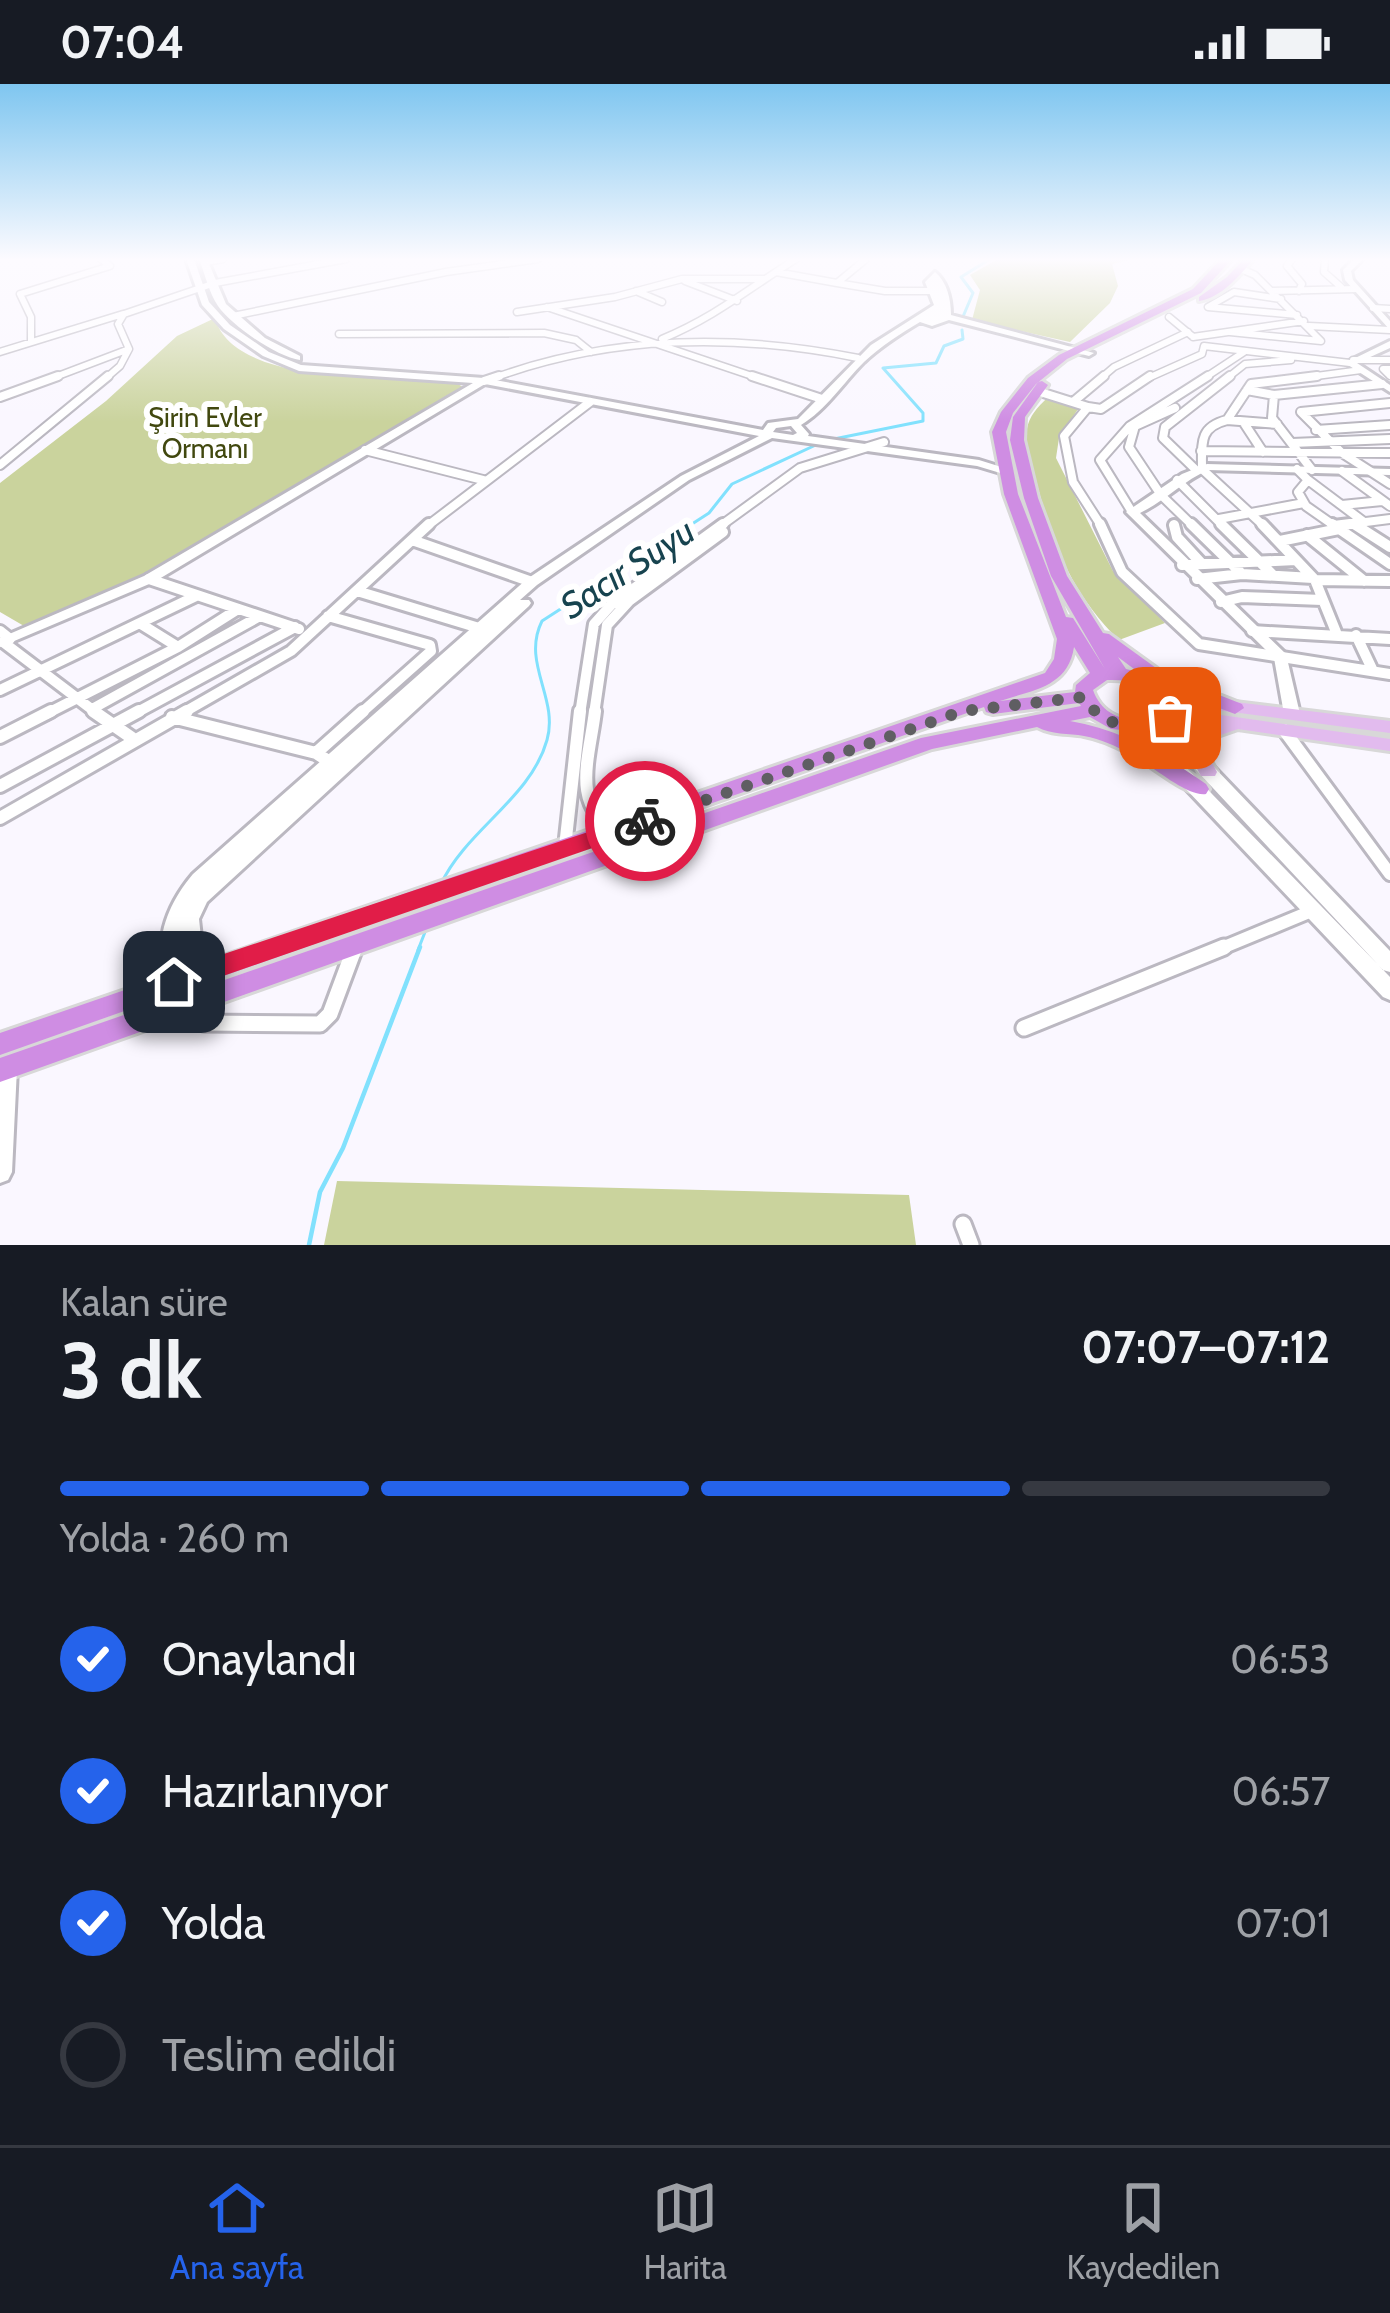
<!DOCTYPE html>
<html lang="tr">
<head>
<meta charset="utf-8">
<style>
	:root { --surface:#171b24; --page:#20242c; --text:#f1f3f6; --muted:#9ea1a6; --line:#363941; --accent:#2563eb }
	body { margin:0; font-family:Cabin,sans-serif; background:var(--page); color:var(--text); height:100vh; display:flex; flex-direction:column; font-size:45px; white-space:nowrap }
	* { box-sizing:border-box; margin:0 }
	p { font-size:39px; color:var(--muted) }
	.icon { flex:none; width:66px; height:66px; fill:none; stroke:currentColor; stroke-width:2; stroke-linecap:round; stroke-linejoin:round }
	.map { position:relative; height:1161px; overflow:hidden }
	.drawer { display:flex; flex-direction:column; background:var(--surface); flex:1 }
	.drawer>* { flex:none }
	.pin { position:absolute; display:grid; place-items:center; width:102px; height:102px; color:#fff; margin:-51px; border-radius:24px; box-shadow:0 6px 18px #0006 }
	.courier { position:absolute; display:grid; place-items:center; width:120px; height:120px; margin:-60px; border:9px solid #e11d48; border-radius:50%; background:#fff; color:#222; box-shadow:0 3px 15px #0007 }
	.head em { font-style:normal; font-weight:800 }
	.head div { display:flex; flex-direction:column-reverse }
	.head { display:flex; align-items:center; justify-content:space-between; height:204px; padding:0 60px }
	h1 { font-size:78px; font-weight:800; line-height:90px }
	.bar { display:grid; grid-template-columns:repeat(4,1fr); gap:18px 12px; align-content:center; height:144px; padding:0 60px }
	.bar i { height:15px; border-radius:9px; background:var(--line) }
	.bar .on { background:var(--accent) }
	.bar p { grid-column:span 4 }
	ol { padding:0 60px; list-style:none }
	li { display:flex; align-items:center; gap:36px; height:132px }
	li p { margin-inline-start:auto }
	li .icon { padding:12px; border-radius:50%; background:var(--accent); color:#fff; stroke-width:4 }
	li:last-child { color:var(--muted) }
	li i { width:66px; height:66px; border:6px solid var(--line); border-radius:50% }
	.status { display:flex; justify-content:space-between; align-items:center; height:84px; padding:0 60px; background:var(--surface); direction:ltr }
	.status svg { height:33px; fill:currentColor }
	.menu { display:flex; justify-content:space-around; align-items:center; height:168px; border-top:3px solid var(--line); background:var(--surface); font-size:33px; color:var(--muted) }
	.menu a { display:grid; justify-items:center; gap:6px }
	.menu .on { color:var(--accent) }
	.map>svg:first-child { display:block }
	.green { fill:#cad39d }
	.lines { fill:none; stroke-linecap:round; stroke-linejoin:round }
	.stream-far1 { stroke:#81e1fd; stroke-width:3 }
	.stream { stroke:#81e1fd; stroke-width:4.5 }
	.street-far4-casing { stroke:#bbb8c1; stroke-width:9 }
	.street-far3-casing { stroke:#bbb8c1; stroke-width:12 }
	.street-far2-casing { stroke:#bbb8c1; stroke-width:16 }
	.street-far1-casing { stroke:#bbb8c1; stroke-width:18 }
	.street-casing { stroke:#bbb8c1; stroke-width:21 }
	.secondary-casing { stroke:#bbb8c1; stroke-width:6 }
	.primary-casing { stroke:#d8d8d8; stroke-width:6 }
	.highway-casing { stroke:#d8d8d8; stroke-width:6 }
	.street-far4 { stroke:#fff; stroke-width:6 }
	.street-far3 { stroke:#fff; stroke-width:8 }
	.street-far2 { stroke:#fff; stroke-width:10 }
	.street-far1 { stroke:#fff; stroke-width:12 }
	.street { stroke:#fff; stroke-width:15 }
	.secondary { fill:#fff; fill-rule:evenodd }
	.primary { fill:#e2bbee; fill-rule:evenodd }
	.highway { fill:#cf8de3; fill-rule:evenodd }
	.route { fill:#e11d48 }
	.done { stroke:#5f5e62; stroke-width:12; stroke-dasharray:0 21.6 }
	.labels { text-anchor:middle; stroke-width:12; stroke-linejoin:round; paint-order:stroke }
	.far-park-label { font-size:27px; fill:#41480f; stroke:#fff }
	.water-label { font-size:36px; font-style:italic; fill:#17434f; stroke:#fff }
</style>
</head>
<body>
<div class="status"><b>07:04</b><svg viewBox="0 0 49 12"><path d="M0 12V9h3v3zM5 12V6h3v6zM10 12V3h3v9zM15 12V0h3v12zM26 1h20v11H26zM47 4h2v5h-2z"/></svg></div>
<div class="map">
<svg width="1390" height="1161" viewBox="0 0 1390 1161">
	<rect width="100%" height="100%" fill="#faf7ff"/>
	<path class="green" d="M998,175H1134L1112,180L1118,202L1110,219L1070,258L972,236L980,206L970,191Z
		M215,234C234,303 393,293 449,295L463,303L144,492L24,542L0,528V399L106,317L177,252Z
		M1047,314L1080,322L1059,354L1056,374L1113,487L1165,539L1119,556C1073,511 1053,462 1037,400C1033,384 1024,361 1027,345C1029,332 1038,323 1047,314Z
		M337,1097L909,1111L916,1161H324Z"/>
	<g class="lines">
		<path class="stream-far1" d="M962,235L973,209L961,193L990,175
			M829,356L923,337V329L883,284L936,279L944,262L963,255L962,246
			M441,800C466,746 531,714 547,656C559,614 521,579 542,537L709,429L732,400L820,359
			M418,866L427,843"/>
		<path class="stream" d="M309,1161L320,1108L343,1064L420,863"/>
		<g class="street-far4-casing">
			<path id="street-far4" d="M866,175L837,199L885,207H933
				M1292,175L1287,182L1302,200L1299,207
				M1325,175L1324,188L1341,203
				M205,178L223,175
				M776,188L837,199
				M685,197L737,217
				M636,207L662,218
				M1272,207L1356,205
				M1281,215L1234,208L1208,223L1297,231
				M547,223L761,295
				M1373,224L1390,225
				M517,228L615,213L682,195H765
				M233,232L446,188L538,175
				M1169,233L1192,252
				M1309,242L1390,246
				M1230,248L1321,257L1255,191L1241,185
				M339,250L544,249L576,256L591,268
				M1193,253L1304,237
				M662,255C715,233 748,205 796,175
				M31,257V233L20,210L110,182L101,175
				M0,268L123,230
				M1353,276H1390
				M1390,285H1383L1390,292
				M50,295L129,265
				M105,295L120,282L129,265L118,240L124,230L215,199L346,175
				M491,295C611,251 733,249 858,274
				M1100,295L1114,283L1188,248
				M1146,295L1202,270L1204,262L1350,279
				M1203,295L1244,268
				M1226,295L1245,280L1291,276
				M1294,295L1361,286"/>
		</g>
		<g class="street-far3-casing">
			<path id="street-far3" d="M752,292L822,315
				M484,297L499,292
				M1247,306L1274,311L1272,334L1312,386
				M1037,307L1088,323L1064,352L1073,398L1102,443
				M1274,311L1382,300
				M0,313L58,292
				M1073,318L1104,292
				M1390,319L1301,328L1342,369L1390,400
				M1088,323L1101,325L1150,292
				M1175,324L1135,342L1129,363L1161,411L1194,443
				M1227,336L1277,340
				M1244,339L1263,368
				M1316,346L1390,341
				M1292,359L1390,355
				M365,366L483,396
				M1201,367L1390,369
				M0,381L108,292
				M1297,385L1308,396L1298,408L1306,422L1336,443
				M1196,386L1163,354L1165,343L1230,292
				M1342,387L1390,422
				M1177,396L1224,443
				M1308,396L1364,438
				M1342,421L1382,417
				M1132,428L1100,376L1130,342L1208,292
				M1219,435L1304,419
				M1353,439L1359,443
				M1334,442L1390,435
				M426,443L590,318
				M719,443L800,384L884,358
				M1265,443L1202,385C1202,359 1199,343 1227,336L1251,300L1317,292"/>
		</g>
		<g class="street-far2-casing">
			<path id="street-far2" d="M1100,440L1122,488L1199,560L1390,590
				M1191,440L1242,490
				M1221,440L1272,490
				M1262,440L1315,496L1336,548
				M1332,440L1390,480
				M1354,440L1390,463
				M1174,441L1177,453L1201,479
				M1334,442L1350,440
				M1307,451L1364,497
				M412,456L532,498
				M1280,457L1339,445
				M1182,481L1296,476
				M149,495L299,545
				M1197,495L1242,490L1313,494
				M1315,496L1390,497
				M357,507L479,544
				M1221,518L1242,513L1322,516
				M328,532L430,561L431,567L360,630
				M141,540L178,563
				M0,547L10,555
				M1252,547L1390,555
				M1356,551L1373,587
				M3,558L98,630
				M0,606L196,512
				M92,625L260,532
				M46,630L178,563L238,525
				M134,630L295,543
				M181,630L291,567L429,440
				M580,630L594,540L611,521L723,440
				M594,630L607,541L629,517L723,448"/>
		</g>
		<g class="street-far1-casing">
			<path id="street-far1" d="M93,627L132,654
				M595,627C590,671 569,725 618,745
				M172,633L316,669L330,678
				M1284,646L1390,790
				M0,653L51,627
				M316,669L363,627
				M0,702L139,627
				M0,734L187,627
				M565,763L580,627
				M354,866L356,861
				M1217,866L1314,826"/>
		</g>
		<g class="street-casing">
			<path id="street" d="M189,920L192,933L204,939L320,940L330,930L355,863
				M1024,944L1224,863
				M963,1140L971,1161"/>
		</g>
		<g class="secondary-casing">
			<path id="secondary" d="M186,175H194L209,218L230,241L269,268L301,281L484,294L763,346L768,339L798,335L871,261L934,221L925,198L935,188C947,198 951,215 951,231L1094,269L1089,272L949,236L932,242L920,238C900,250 881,262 864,278C843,299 826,326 801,341L809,350L808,352L979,376L1011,386V390L1007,391L977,382L772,354L689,396L537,501L520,516H529L531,519L529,522L207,818L199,835L205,891L202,897L195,899L188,897L185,891L181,853L184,898L181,904L174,906L167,904C152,862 165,823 193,790L527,495L681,392L759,352L485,300L154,498L0,563V554L144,492L473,299L299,287L263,272L224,245L202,221ZM791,342L797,349L793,351L773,348L776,344Z
				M199,175H207L226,220L265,254L300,272V276C277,273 232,242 218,222C209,209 205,190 199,175Z
				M1354,175H1363L1351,187L1353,196L1390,237V246L1345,196L1343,186Z
				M1390,257V264L1357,279L1390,301V308L1345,279Z
				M1207,380L1390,385V391L1208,386C1183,397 1165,417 1140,429L1286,570L1300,630L1298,634L1292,635L1284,630L1274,574L1126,428L1182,390Z
				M1162,634L1168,635L1390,867V888L1383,886L1156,643L1154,639L1156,635Z
				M1137,638L1143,639L1390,893V916L1383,913L1131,647L1129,643L1131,639Z
				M6,974L14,977L17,984L12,1088L8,1096L0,1099V976Z"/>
		</g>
		<g class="primary-casing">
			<path id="primary" d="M1170,610L1390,637V649L1164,619L1161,615Z
				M1172,624L1390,655V667L1238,645L1212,654L1207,661V670L1217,688L1215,692H1201C1188,669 1181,652 1213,641L1166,634L1163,630L1166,626Z"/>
		</g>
		<g class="highway-casing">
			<path id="highway" d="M1221,175H1232L1201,209L1067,275L1036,300L1013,329L1006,348L1018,410L1066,533L1073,534L1105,585L1051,492L1024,414L1010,356L1013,333L1038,298L1042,297L1048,301L1025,333L1024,356L1038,414L1067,492L1103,549L1109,550L1163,589L1242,620L1244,624L1235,630L1172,606L1181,618L1180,634L1165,644L1145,648L1111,645L1090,633L1070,637C1122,646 1163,670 1206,700L1209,705L1206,710C1186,713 1151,680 1130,670C1116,662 1101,655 1084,652C1069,649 1051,651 1037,643L932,665L0,998V974L921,654L1081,622L1079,619L993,630L986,628L984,623L0,971V949L1045,589L1054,575L1057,555L1004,410L992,348L1001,328L1028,294L1059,271L1193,205ZM1074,563L1090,589L1076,601L1075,608L1000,617C1033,606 1068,603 1074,563ZM1118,573L1138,588L1126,585ZM1107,596C1130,595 1147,601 1163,618L1161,631C1134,642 1103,635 1093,606Z
				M1244,175H1254C1239,192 1221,214 1199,217V213L1227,193Z"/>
		</g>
		<use href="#street-far4" class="street-far4"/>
		<use href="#street-far3" class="street-far3"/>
		<use href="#street-far2" class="street-far2"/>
		<use href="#street-far1" class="street-far1"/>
		<use href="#street" class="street"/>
		<use href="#secondary" class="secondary"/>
		<use href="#primary" class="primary"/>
		<use href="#highway" class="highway"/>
	</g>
	<linearGradient id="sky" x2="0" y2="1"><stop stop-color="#7fc6f0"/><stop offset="0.52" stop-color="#fdfbff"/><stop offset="1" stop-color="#fdfbff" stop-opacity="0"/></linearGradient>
	<rect width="1390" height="338" fill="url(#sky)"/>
	<path class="route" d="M645,729L657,737L653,743L174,909L160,898L164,890Z"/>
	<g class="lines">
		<path class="done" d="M645,737L963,627L1084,613C1099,642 1143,652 1170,634"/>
	</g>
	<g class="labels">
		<g class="far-park-label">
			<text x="205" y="343">Şirin Evler<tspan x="205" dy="31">Ormanı</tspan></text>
		</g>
		<g class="water-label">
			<text transform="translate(627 484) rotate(-33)" y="13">Sacır Suyu</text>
		</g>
	</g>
</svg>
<div class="pin" style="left:1170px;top:634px;background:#ea580c"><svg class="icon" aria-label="bag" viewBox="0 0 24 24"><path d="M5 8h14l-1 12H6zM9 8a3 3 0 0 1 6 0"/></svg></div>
<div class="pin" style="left:174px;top:898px;background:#1f2937"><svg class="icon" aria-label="home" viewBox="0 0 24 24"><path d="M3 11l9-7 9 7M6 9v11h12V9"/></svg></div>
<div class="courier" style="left:645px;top:737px"><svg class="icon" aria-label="bike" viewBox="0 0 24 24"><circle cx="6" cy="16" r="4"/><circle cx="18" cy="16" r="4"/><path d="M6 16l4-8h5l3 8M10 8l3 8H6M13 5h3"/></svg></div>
</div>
<section class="drawer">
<div class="head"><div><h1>3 dk</h1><p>Kalan süre</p></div><em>07:07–07:12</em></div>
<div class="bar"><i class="on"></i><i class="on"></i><i class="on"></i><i></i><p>Yolda · 260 m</p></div>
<ol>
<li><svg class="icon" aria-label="check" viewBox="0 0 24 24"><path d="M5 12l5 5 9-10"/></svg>Onaylandı<p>06:53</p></li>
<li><svg class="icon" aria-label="check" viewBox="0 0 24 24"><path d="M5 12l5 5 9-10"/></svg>Hazırlanıyor<p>06:57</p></li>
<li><svg class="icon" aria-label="check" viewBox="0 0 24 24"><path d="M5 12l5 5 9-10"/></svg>Yolda<p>07:01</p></li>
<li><i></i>Teslim edildi</li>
</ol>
</section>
<nav class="menu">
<a class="on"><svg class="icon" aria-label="home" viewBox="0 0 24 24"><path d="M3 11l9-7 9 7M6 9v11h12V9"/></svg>Ana sayfa</a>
<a><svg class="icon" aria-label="map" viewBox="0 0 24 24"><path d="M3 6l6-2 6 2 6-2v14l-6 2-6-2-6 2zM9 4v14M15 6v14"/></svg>Harita</a>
<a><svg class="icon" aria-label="saved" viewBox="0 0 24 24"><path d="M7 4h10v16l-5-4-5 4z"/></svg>Kaydedilen</a>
</nav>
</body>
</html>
